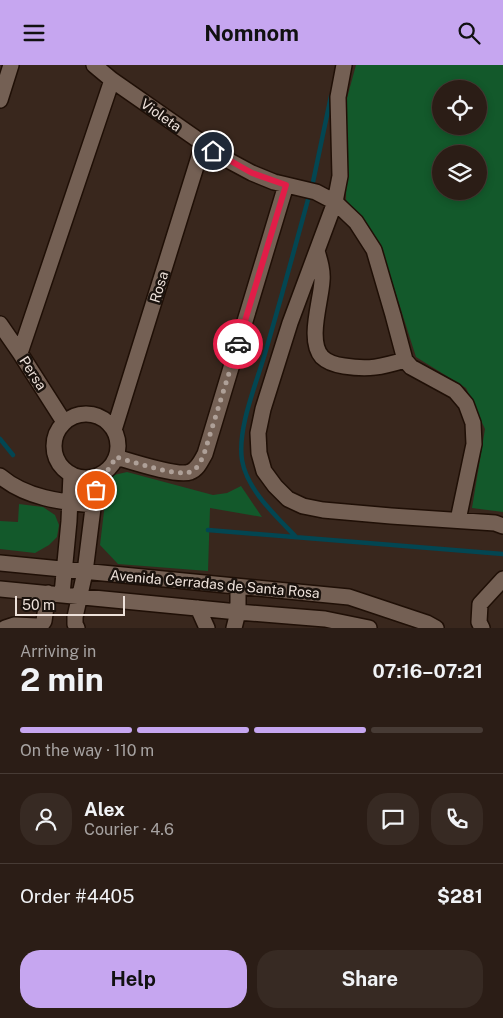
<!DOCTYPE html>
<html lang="en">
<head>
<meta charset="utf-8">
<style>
	:root { --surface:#2b1d16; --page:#372a23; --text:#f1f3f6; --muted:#a6a2a1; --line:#473b35; --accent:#c6a6f0 }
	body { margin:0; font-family:"Public Sans",sans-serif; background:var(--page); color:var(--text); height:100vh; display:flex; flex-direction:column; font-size:19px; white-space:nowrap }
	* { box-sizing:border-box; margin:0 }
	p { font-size:16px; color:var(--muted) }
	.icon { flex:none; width:28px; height:28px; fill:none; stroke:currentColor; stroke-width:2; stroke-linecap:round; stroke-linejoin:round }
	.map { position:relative; height:563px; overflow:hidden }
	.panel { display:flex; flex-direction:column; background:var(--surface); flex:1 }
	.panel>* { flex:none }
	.controls { position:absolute; left:432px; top:15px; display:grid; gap:10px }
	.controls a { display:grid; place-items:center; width:55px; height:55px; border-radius:50%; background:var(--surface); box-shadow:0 2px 8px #0003,0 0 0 1px var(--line); font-size:25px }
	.scale { position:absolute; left:15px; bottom:12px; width:110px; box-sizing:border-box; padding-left:5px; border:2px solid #ede1da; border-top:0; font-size:14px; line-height:18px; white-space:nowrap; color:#ede1da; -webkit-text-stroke:4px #1a120d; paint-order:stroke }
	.pin { position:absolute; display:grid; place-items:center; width:42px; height:42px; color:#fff; margin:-21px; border:2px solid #fff; border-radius:50%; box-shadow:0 1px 5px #0007 }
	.courier { position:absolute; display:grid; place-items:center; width:50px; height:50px; margin:-25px; border:4px solid #e11d48; border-radius:50%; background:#fff; color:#222; box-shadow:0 1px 6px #0007 }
	.headline em { font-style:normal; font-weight:700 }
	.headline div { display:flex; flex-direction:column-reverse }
	.headline { display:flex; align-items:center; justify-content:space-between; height:85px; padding:0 20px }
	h1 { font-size:32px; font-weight:700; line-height:38px }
	.bar { display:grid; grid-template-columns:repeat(4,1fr); gap:8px 5px; align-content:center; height:60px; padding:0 20px }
	.bar i { height:6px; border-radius:4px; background:var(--line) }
	.bar .active { background:var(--accent) }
	.bar p { grid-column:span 4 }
	.line { display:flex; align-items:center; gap:12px; padding:0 20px; border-top:1px solid var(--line) }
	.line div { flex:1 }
	.round { display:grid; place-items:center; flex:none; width:52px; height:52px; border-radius:20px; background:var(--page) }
	.action { display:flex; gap:10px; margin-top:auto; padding:10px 20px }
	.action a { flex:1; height:58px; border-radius:20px; background:var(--accent); color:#111; font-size:20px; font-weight:700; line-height:58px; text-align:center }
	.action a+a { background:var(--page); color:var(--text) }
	header { display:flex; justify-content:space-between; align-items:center; height:65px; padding:0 20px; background:var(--accent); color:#111; font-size:22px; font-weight:700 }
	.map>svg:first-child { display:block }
	.green { fill:#13592b; fill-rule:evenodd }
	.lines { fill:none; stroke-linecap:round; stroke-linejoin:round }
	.stream { stroke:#034652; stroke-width:4.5 }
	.street-casing { stroke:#1f0f06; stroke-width:18 }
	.street { stroke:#746054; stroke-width:15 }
	.done { stroke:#aea098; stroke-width:5; stroke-dasharray:0 9 }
	.route { stroke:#e11d48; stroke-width:6 }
	.labels { text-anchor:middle; stroke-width:5; stroke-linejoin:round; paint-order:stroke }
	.street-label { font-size:14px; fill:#ede1da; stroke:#1a120d }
</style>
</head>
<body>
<header><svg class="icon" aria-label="menu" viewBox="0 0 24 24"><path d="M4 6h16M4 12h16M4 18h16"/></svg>Nomnom<svg class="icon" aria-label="search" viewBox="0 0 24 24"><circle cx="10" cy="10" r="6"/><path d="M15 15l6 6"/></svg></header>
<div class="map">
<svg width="503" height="563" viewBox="0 0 503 563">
	<rect width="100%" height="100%" fill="#39271d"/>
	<path class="green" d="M356,0H503V447L472,443L485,364L466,323L416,292L389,207L372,167L346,135L347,33ZM441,24H479V61H441ZM441,89H479V126H441Z
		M127,407L213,430L227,428L241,421L262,452L210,443L208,506L118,499L100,480L107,421L114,410Z
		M19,439L43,442L55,450L59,460L57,472L49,480L35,488L0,484V456L18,457Z"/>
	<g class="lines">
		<path class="stream" d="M313,117L331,31
			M0,374L13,390
			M208,465L503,489
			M296,472C276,451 247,425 242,395C237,363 257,317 266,285C281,234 295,182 309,131"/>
		<g class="street-casing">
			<path id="street" d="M94,0L112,15L224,93L252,108L274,117L316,127L335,137L356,157L374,185L393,250L405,295L411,302L455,326L466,339L473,358L474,379L458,455
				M344,0L338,32L340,111L335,137L290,258L263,344L258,368L259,388L264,406L275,421L288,434L303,441L323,445L391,451L495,458L503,461
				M0,35L11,0
				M317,186C320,196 323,206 322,216C321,236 307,276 322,292C327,297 337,300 344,301C369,305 381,302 405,295
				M0,259L20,288L64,357
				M20,288L112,15
				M54 381a32 32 0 1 1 64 0a32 32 0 1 1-64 0Z
				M114,365L203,79
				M116,392C130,396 178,412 190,407C198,404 201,396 205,389L286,120
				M0,411C26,433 61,437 94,440
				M0,498L349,532L427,558L436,563
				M0,524L238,547L325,554L369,563
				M62,529L69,456L71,409
				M198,543L207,563
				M5,563L14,560L38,561L42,559L44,556L48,528
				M77,563L75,559V552L85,507L97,411
				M234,563L238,547V522
				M482,563L479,557L480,539L503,514"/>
		</g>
		<use href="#street" class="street"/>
	</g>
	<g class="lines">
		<path class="done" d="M96,425L97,411L109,404L116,392C130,396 178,412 190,407C198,404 201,396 204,389L238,279"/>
		<path class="route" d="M213,86L252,108L286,120L238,279"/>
	</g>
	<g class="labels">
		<g class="street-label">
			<text transform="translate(161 50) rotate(35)" y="5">Violeta</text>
			<text transform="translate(159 222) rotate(-73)" y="5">Rosa</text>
			<text transform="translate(33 308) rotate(57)" y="5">Persa</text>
			<text transform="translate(215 519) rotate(5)" y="5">Avenida Cerradas de Santa Rosa</text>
		</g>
	</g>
</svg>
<div class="controls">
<a><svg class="icon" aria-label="locate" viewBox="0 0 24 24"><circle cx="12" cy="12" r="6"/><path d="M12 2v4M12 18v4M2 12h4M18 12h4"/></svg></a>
<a><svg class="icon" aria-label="layers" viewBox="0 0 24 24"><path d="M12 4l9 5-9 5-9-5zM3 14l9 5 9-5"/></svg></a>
</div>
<div class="scale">50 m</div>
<div class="pin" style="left:96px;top:425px;background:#ea580c"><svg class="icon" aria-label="bag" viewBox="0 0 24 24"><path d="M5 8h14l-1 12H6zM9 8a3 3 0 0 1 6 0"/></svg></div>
<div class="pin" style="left:213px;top:86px;background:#1f2937"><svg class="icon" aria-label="home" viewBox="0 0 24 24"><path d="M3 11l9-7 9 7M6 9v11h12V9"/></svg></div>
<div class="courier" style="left:238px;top:279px"><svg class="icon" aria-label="car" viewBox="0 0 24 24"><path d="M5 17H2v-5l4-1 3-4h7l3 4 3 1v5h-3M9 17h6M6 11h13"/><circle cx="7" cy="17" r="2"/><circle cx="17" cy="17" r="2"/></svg></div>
</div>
<section class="panel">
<div class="headline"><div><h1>2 min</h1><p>Arriving in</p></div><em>07:16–07:21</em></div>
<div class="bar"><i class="active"></i><i class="active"></i><i class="active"></i><i></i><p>On the way · 110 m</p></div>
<div class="line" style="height:90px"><a class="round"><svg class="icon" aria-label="person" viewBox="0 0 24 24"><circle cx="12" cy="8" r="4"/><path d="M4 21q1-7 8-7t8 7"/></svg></a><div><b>Alex</b><p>Courier · 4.6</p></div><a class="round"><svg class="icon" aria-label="chat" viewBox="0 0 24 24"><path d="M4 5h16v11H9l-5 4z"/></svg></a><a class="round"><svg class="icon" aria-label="phone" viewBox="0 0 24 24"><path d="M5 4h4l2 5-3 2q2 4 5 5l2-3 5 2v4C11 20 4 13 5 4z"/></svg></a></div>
<div class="line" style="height:65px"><div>Order #4405</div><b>$281</b></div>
<div class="action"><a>Help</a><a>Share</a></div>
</section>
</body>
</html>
